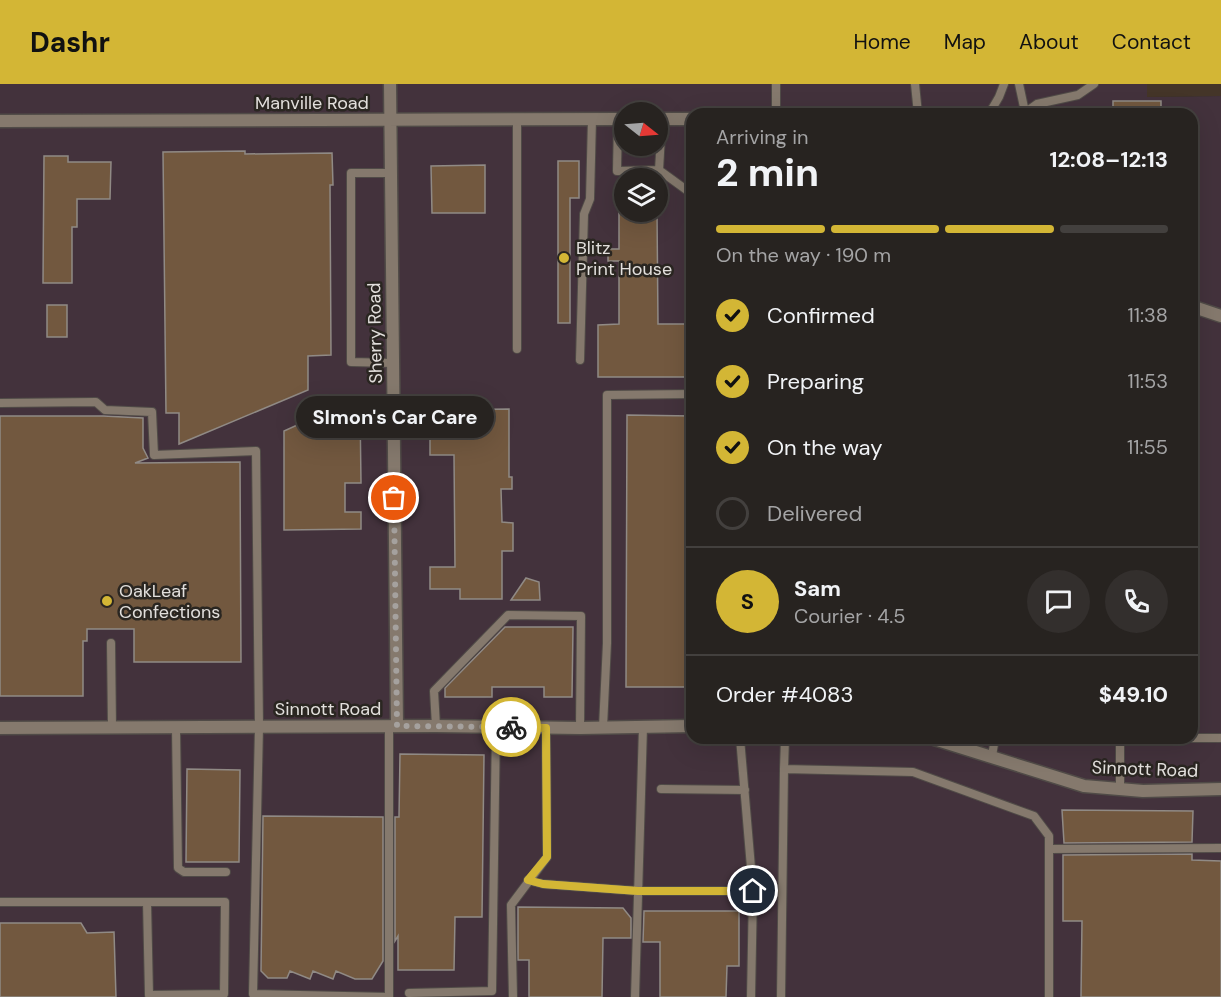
<!DOCTYPE html>
<html lang="en">
<head>
<meta charset="utf-8">
<style>
	:root { --surface:#272320; --page:#332f2d; --text:#f1f3f6; --muted:#a4a4a5; --line:#43403e; --accent:#d3b635 }
	body { margin:0; font-family:"DM Sans",sans-serif; background:var(--page); color:var(--text); height:100vh; display:flex; flex-direction:column; font-size:22px; white-space:nowrap }
	* { box-sizing:border-box; margin:0 }
	p { font-size:20px; color:var(--muted) }
	.icon { flex:none; width:33px; height:33px; fill:none; stroke:currentColor; stroke-width:2; stroke-linecap:round; stroke-linejoin:round }
	.map { position:relative; flex:1; overflow:hidden }
	.side { position:absolute; left:686px; top:24px; width:512px; height:636px; display:flex; flex-direction:column; background:var(--surface); border-radius:18px; box-shadow:0 6px 24px #0002,0 0 0 2px var(--line) }
	.side>* { flex:none }
	.needle { width:39px; rotate:107deg }
	.tools { position:absolute; left:614px; top:18px; display:grid; gap:12px }
	.tools a { display:grid; place-items:center; width:54px; height:54px; border-radius:50%; background:var(--surface); box-shadow:0 6px 24px #0002,0 0 0 2px var(--line); font-size:30px }
	.pin { position:absolute; display:grid; place-items:center; width:51px; height:51px; color:#fff; margin:-26px; border:3px solid #fff; border-radius:50%; box-shadow:0 2px 6px #0007 }
	.courier { position:absolute; display:grid; place-items:center; width:60px; height:60px; margin:-30px; border:4px solid #d3b635; border-radius:50%; background:#fff; color:#222; box-shadow:0 2px 8px #0007 }
	.bubble { position:absolute; height:42px; border-radius:21px; background:var(--surface); box-shadow:0 6px 24px #0002,0 0 0 2px var(--line); font-size:20px; font-weight:700; line-height:42px; text-align:center }
	.head em { font-style:normal; font-weight:700 }
	.head div { display:flex; flex-direction:column-reverse }
	.head { display:flex; align-items:center; justify-content:space-between; height:102px; padding:0 30px }
	h1 { font-size:39px; font-weight:700; line-height:45px }
	.bar { display:grid; grid-template-columns:repeat(4,1fr); gap:9px 6px; align-content:center; height:72px; padding:0 30px }
	.bar i { height:8px; border-radius:4px; background:var(--line) }
	.bar .selected { background:var(--accent) }
	.bar p { grid-column:span 4 }
	.line { display:flex; align-items:center; gap:15px; padding:0 30px; border-top:2px solid var(--line) }
	.line div { flex:1 }
	.round { display:grid; place-items:center; flex:none; width:63px; height:63px; border-radius:32px; background:var(--page) }
	ol { padding:0 30px; list-style:none }
	li { display:flex; align-items:center; gap:18px; height:66px }
	li p { margin-inline-start:auto }
	li .icon { padding:6px; border-radius:50%; background:var(--accent); color:#111; stroke-width:4 }
	li:last-child { color:var(--muted) }
	li i { width:33px; height:33px; border:3px solid var(--line); border-radius:50% }
	header { display:flex; align-items:center; gap:36px; box-sizing:border-box; height:84px; padding:0 30px; background:var(--accent); color:#111 }
	header strong { font-size:28px }
	nav { display:flex; gap:33px; margin-inline-start:auto; font-size:21px }
	.map>svg:first-child { display:block }
	.industrial { fill:#43323c; fill-rule:evenodd }
	.education { fill:#443528 }
	.building { fill:#72583f; stroke:#908a85; stroke-width:1.5 }
	.lines { fill:none; stroke-linecap:round; stroke-linejoin:round }
	.service-casing { stroke:#504b47; stroke-width:10 }
	.minor-casing { stroke:#504b47; stroke-width:15 }
	.service { stroke:#85796d; stroke-width:8 }
	.minor { stroke:#85796d; stroke-width:12 }
	.done { stroke:#a5a19e; stroke-width:6; stroke-dasharray:0 10.8 }
	.route { stroke:#d3b635; stroke-width:8 }
	.poi-dot { fill:#d3b635; stroke:#2a2621; stroke-width:2 }
	.labels { text-anchor:middle; stroke-width:5; stroke-linejoin:round; paint-order:stroke }
	.street-label { font-size:18px; fill:#e2dfdc; stroke:#2a2621 }
	.poi-label { font-size:18px; fill:#e2dfdc; stroke:#2a2621; text-anchor:start }
</style>
</head>
<body>
<header>
<strong>Dashr</strong>
<nav><a>Home</a><a>Map</a><a>About</a><a>Contact</a></nav>
</header>
<div class="map">
<svg width="1221" height="913" viewBox="0 0 1221 913">
	<rect width="100%" height="100%" fill="#342f2b"/>
	<path class="industrial" d="M0,0H1147V13L1221,12V913H0ZM624,28H657V62H624ZM692,30H1191V654H692ZM624,94H657V128H624Z"/>
	<path class="education" d="M1147,0H1221V12L1147,13Z"/>
	<path class="building" d="M1113,17H1161V30H1113Z
		M245,67V70L332,69L333,101H330L331,271L308,272V306L179,360V329H166L163,68Z
		M44,72H68V78H111L110,115H77V143H72V199H43Z
		M558,77H579V114H570V239H558Z
		M485,81V129H432L431,82Z
		M619,128H657L658,240H692V293H598V241L619,240V177H608V165H619Z
		M47,221H67V253H47Z
		M337,323H360L361,399H345V428H361V445L284,446V347Z
		M509,325V393H512V405H501L502,438L513,439V467H502V515H460V505H430V483H455L454,371H430V326Z
		M627,331L692,332V603H626Z
		M0,332H103L143,334V364L148,374L135,379L240,378L241,578H134V545H87V557H83V612H0Z
		M526,494L539,498L540,516H511Z
		M505,543H573L572,613H544V603H492V613H445V604Z
		M400,670L484,671L482,833H455L454,886H398V852L395,857V733H399Z
		M187,685L240,686L239,778H186Z
		M1062,726L1193,727L1192,758L1064,759Z
		M263,732L383,733V877L372,895H355L336,887L333,895L313,887L310,895L290,887L287,894H268L261,887Z
		M1192,770V776L1221,777V913H1081L1082,837H1063V771Z
		M518,823L623,824L631,834V854H603L602,913H529V876H518Z
		M644,827H739V882H727L726,913H660V858H643Z
		M0,839H81L87,849L114,848L116,913H0Z"/>
	<g class="lines">
		<g class="service-casing">
			<path id="service" d="M776,0V30
				M915,0L918,30
				M1019,0L1025,28
				M989,30L999,13L1004,0
				M1023,30L1037,20L1078,11L1094,0
				M618,35L617,87L659,86
				M662,35L659,86L692,110
				M391,89H351V278L393,279
				M517,265V36
				M580,276L584,130L590,115L592,35
				M0,319L96,318L105,326L152,328L154,371L256,367L259,643L253,910L389,913V642
				M111,559L112,644
				M436,642L434,607L508,531L581,532L580,644
				M603,643L607,559V311L692,310
				M176,644L178,784L184,788H226
				M740,654L753,807L751,913
				M1162,654H1221
				M992,672L995,654
				M784,685L785,654
				M661,705L745,706
				M1120,705V654
				M1049,765L1221,764
				M528,796L543,800L638,807H753
				M0,818H225L224,910L149,911L147,818
				M409,909L492,907L496,643
				M513,913L511,821L547,773L546,644
				M635,913L643,643
				M781,913L784,685L913,688L1034,732L1049,752V913"/>
		</g>
		<g class="minor-casing">
			<path id="minor" d="M390,0L397,642
				M657,35H692
				M0,37L624,35
				M1191,222L1221,232
				M0,644L436,642L580,644L692,642
				M931,654L1084,702L1143,707L1221,705"/>
		</g>
		<use href="#service" class="service"/>
		<use href="#minor" class="minor"/>
	</g>
	<g class="lines">
		<path class="done" d="M394,414L397,642L511,643"/>
		<path class="route" d="M511,643L546,644L547,773L528,796L543,800L638,807H753"/>
	</g>
	<g class="poi-dot">
		<circle cx="564" cy="174" r="6"/>
		<circle cx="107" cy="517" r="6"/>
	</g>
	<g class="labels">
		<g class="street-label">
			<text x="312" y="25">Manville Road</text>
			<text transform="translate(375 249) rotate(-91)" y="6">Sherry Road</text>
			<text x="328" y="631">Sinnott Road</text>
			<text transform="translate(1145 685) rotate(2)" y="6">Sinnott Road</text>
		</g>
		<g class="poi-label">
			<text x="576" y="170">Blitz<tspan x="576" dy="21">Print House</tspan></text>
			<text x="119" y="513">OakLeaf<tspan x="119" dy="21">Confections</tspan></text>
		</g>
	</g>
</svg>
<div class="tools">
<a><svg class="needle" viewBox="-14 -14 28 28"><path d="M0-13l5 13h-10z" fill="#e53935"/><path d="M0 13l5-13h-10z" fill="#a4a4a5"/></svg></a>
<a><svg class="icon" aria-label="layers" viewBox="0 0 24 24"><path d="M12 4l9 5-9 5-9-5zM3 14l9 5 9-5"/></svg></a>
</div>
<div class="pin" style="left:394px;top:414px;background:#ea580c"><svg class="icon" aria-label="bag" viewBox="0 0 24 24"><path d="M5 8h14l-1 12H6zM9 8a3 3 0 0 1 6 0"/></svg></div>
<div class="pin" style="left:753px;top:807px;background:#1f2937"><svg class="icon" aria-label="home" viewBox="0 0 24 24"><path d="M3 11l9-7 9 7M6 9v11h12V9"/></svg></div>
<div class="courier" style="left:511px;top:643px"><svg class="icon" aria-label="bike" viewBox="0 0 24 24"><circle cx="6" cy="16" r="4"/><circle cx="18" cy="16" r="4"/><path d="M6 16l4-8h5l3 8M10 8l3 8H6M13 5h3"/></svg></div>
<div class="bubble" style="left:296px;top:312px;width:198px">SImon's Car Care</div>
<section class="side">
<div class="head"><div><h1>2 min</h1><p>Arriving in</p></div><em>12:08–12:13</em></div>
<div class="bar"><i class="selected"></i><i class="selected"></i><i class="selected"></i><i></i><p>On the way · 190 m</p></div>
<ol>
<li><svg class="icon" aria-label="check" viewBox="0 0 24 24"><path d="M5 12l5 5 9-10"/></svg>Confirmed<p>11:38</p></li>
<li><svg class="icon" aria-label="check" viewBox="0 0 24 24"><path d="M5 12l5 5 9-10"/></svg>Preparing<p>11:53</p></li>
<li><svg class="icon" aria-label="check" viewBox="0 0 24 24"><path d="M5 12l5 5 9-10"/></svg>On the way<p>11:55</p></li>
<li><i></i>Delivered</li>
</ol>
<div class="line" style="height:108px"><b class="round" style="background:var(--accent);color:#111">S</b><div><b>Sam</b><p>Courier · 4.5</p></div><a class="round"><svg class="icon" aria-label="chat" viewBox="0 0 24 24"><path d="M4 5h16v11H9l-5 4z"/></svg></a><a class="round"><svg class="icon" aria-label="phone" viewBox="0 0 24 24"><path d="M5 4h4l2 5-3 2q2 4 5 5l2-3 5 2v4C11 20 4 13 5 4z"/></svg></a></div>
<div class="line" style="height:78px"><div>Order #4083</div><b>$49.10</b></div>
</section>
</div>
</body>
</html>
